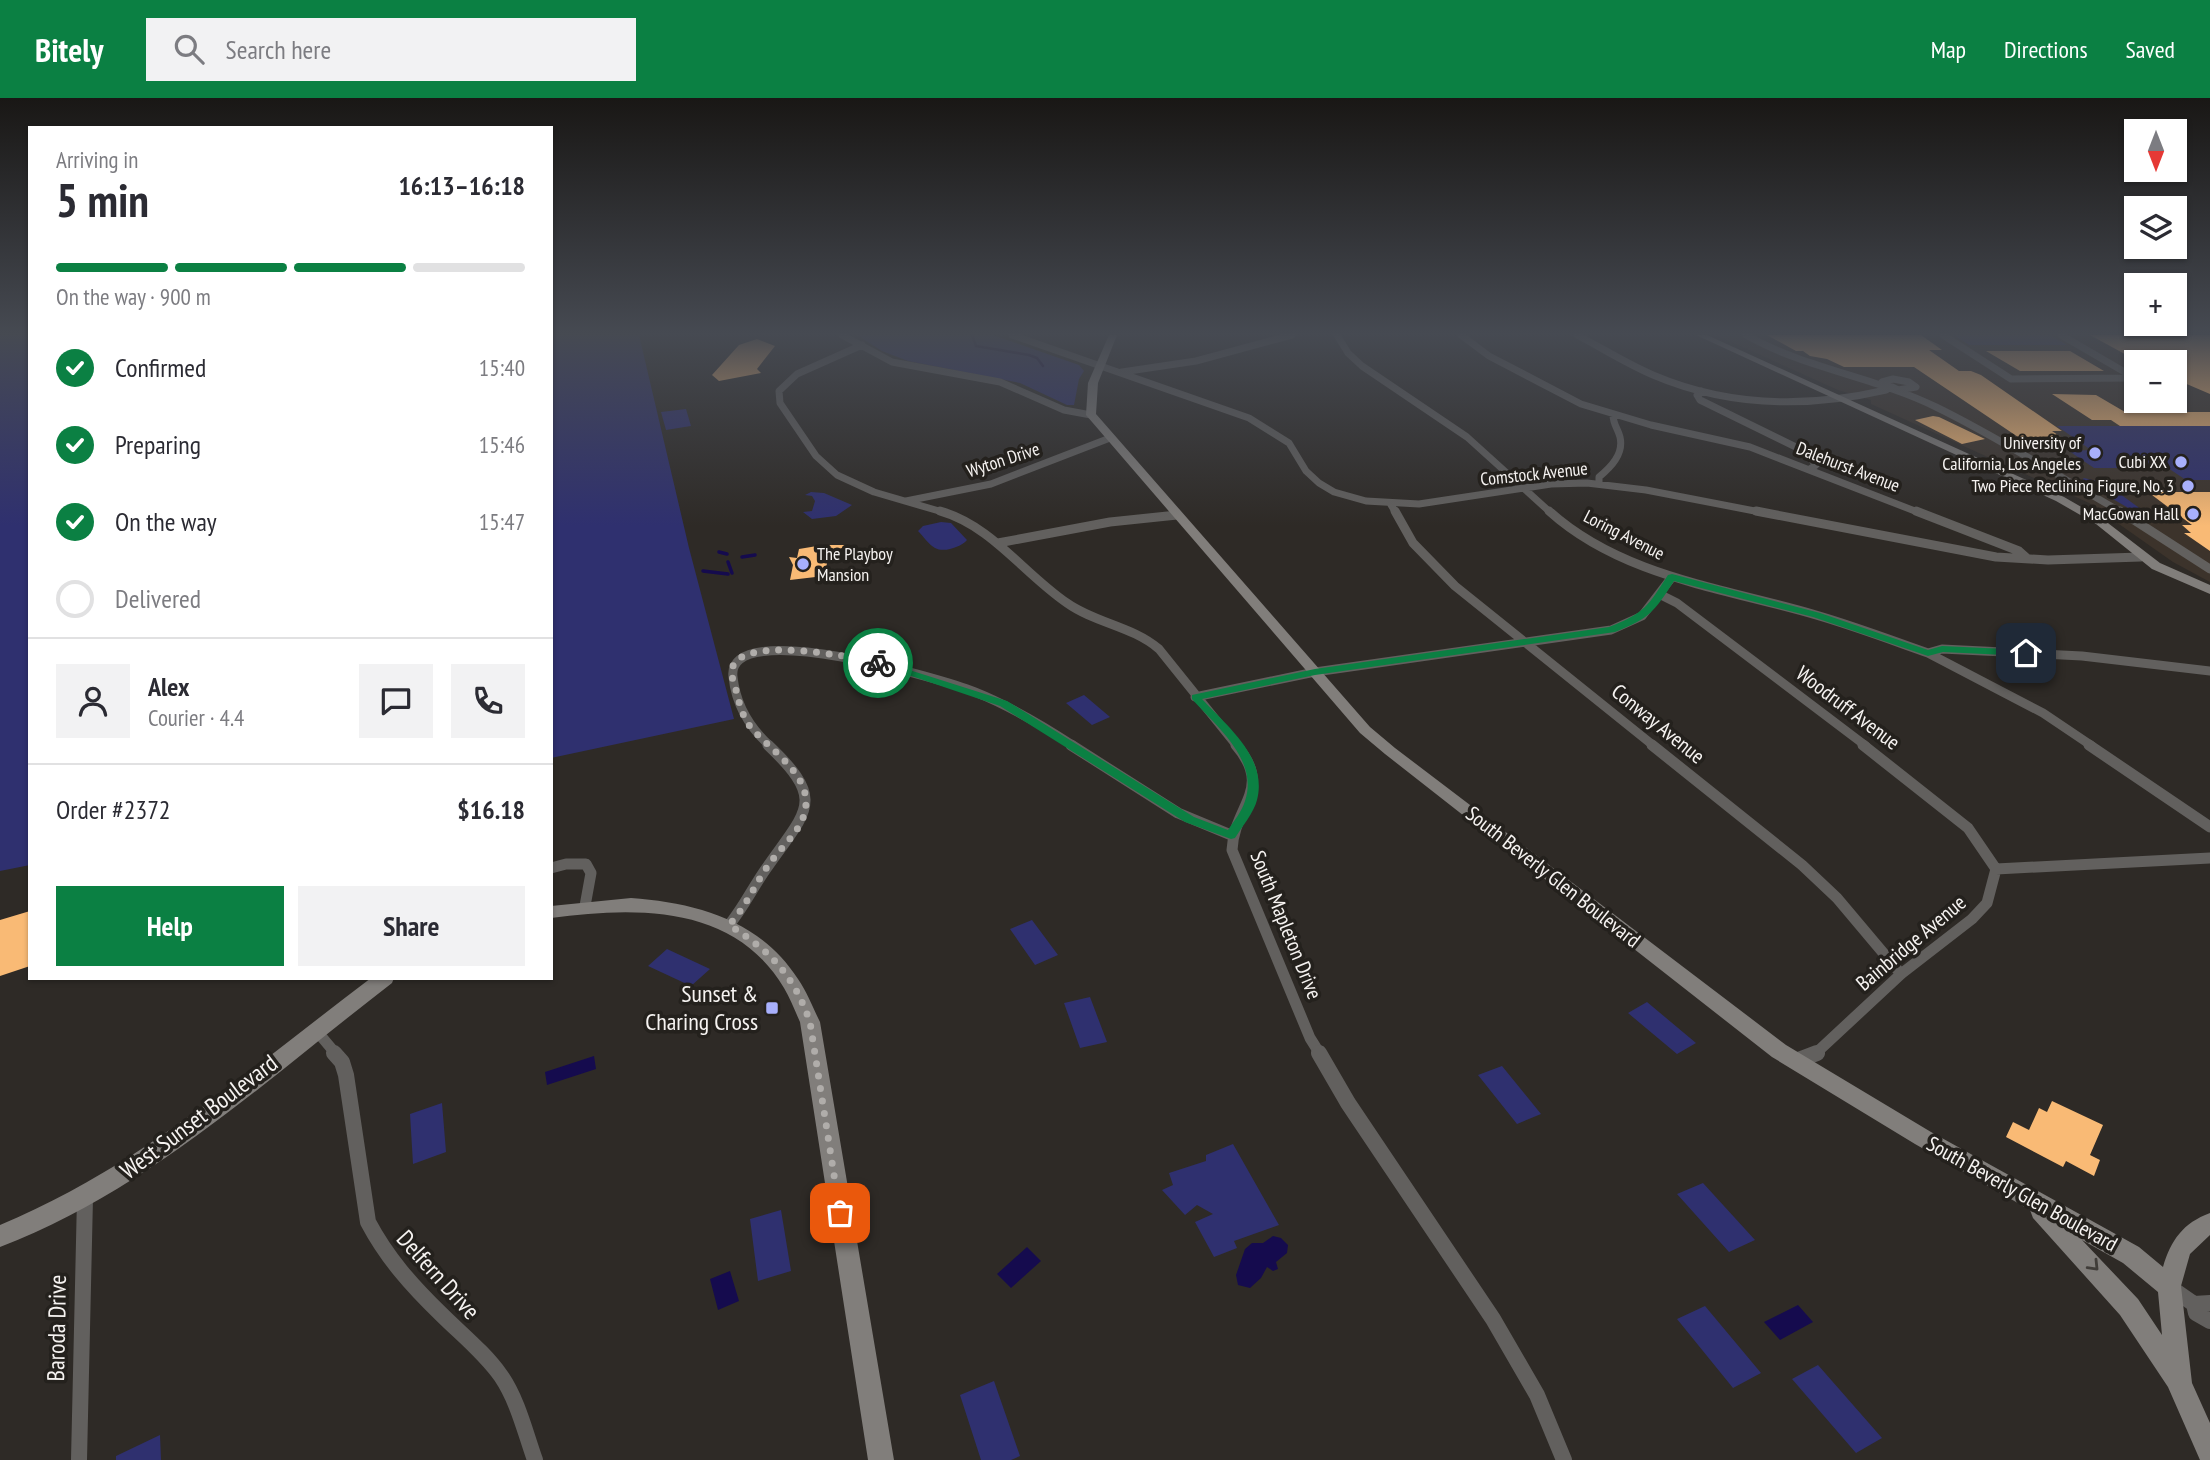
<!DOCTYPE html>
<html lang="en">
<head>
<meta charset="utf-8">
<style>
	:root { --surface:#fff; --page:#f2f2f3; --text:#2b2b33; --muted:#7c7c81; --line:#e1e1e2; --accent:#0b8043 }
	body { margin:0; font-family:"PT Sans Narrow",sans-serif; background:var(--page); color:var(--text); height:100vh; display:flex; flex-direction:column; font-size:26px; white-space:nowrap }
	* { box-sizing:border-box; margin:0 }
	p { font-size:23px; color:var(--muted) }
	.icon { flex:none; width:38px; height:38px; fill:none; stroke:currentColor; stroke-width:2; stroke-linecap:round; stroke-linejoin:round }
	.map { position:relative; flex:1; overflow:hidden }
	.drawer { position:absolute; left:28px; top:28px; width:525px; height:854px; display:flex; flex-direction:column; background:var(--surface); border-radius:0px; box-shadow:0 2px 5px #0004 }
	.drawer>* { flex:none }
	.needle { width:46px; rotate:180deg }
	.fabs { position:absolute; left:2124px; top:21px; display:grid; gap:14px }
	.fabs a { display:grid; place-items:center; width:63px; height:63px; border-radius:0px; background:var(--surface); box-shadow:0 2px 5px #0004; font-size:35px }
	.pin { position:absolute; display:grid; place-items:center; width:60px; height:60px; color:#fff; margin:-30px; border-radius:14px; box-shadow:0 4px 10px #0006 }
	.courier { position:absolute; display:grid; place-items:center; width:70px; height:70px; margin:-35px; border:5px solid #0b8043; border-radius:50%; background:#fff; color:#222; box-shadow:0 2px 9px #0007 }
	.headline em { font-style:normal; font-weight:700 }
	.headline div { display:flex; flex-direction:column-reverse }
	.headline { display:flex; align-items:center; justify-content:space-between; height:119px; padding:0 28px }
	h1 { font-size:46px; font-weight:700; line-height:52px }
	.bar { display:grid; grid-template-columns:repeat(4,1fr); gap:10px 7px; align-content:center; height:84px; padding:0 28px }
	.bar i { height:9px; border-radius:5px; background:var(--line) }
	.bar .on { background:var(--accent) }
	.bar p { grid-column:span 4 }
	.line { display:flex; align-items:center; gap:18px; padding:0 28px; border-top:2px solid var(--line) }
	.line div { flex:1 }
	.round { display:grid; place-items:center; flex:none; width:74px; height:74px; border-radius:0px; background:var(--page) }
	ol { padding:0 28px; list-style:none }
	li { display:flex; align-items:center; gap:21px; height:77px }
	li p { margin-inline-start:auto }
	li .icon { padding:7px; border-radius:50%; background:var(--accent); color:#fff; stroke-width:4 }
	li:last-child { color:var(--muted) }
	li i { width:38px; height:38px; border:4px solid var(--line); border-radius:50% }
	.cta { display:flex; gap:14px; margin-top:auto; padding:14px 28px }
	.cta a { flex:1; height:80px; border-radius:0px; background:var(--accent); color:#fff; font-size:28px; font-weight:700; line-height:80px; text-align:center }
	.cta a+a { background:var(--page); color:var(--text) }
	header { display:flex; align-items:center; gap:42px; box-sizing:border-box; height:98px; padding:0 35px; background:var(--accent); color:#fff }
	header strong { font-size:33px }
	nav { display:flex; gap:38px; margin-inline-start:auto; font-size:24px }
	.search { width:490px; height:63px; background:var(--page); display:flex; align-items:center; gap:18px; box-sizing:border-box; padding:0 24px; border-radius:0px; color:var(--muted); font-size:26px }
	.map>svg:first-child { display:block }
	.built { fill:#3c332b; fill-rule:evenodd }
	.green { fill:#2f306f }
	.water { fill:#150b4e }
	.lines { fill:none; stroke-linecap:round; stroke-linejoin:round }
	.stream-far1 { stroke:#150b4e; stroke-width:2.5 }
	.stream { stroke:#150b4e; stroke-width:3.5 }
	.building { fill:#f9ba75 }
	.street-far3 { stroke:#62605e; stroke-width:7 }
	.street-far2 { stroke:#62605e; stroke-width:9 }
	.street-far1 { stroke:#62605e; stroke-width:11 }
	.street { stroke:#62605e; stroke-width:16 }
	.secondary { fill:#817e7b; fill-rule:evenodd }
	.oneway { stroke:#403d39 }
	.route { fill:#0b8043 }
	.done { stroke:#b0adaa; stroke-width:7; stroke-dasharray:0 12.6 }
	.poi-dot { fill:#a8b0fc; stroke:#24211d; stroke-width:2.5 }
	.labels { text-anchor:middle; stroke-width:7; stroke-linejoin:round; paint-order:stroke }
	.far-poi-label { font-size:18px; fill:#f6f3f1; stroke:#24211d; text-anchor:end }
	.far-street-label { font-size:18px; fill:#f6f3f1; stroke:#24211d }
	.street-label { font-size:21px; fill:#f6f3f1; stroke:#24211d }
	.near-poi-label { font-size:24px; fill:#f6f3f1; stroke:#24211d; text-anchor:end }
	.near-street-label { font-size:24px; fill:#f6f3f1; stroke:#24211d }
</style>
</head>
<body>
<header>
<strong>Bitely</strong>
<div class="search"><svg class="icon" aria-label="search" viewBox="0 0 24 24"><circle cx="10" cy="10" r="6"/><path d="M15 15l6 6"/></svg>Search here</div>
<nav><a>Map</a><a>Directions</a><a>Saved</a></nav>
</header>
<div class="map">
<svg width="2210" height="1362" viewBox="0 0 2210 1362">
	<rect width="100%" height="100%" fill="#2e2a26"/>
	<path class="built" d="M1716,237H2210V484L2173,464L2089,405L1871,306V302L1838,292ZM2137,264H2175V303H2137Z"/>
	<path class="green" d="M0,237H30V767L0,773Z
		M551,237H639L689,450L734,621L551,660Z
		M857,237H993L1079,267L1084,273L1079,281L1074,307H1067L1020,285L908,263L882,253Z
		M1954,237H2050L2067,247H1969Z
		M686,311L691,328L666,332L661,314Z
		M2057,328H2210V382H2186L2168,370H2094L2069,353L2091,352Z
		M2084,380L2105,385L2160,425H2154L2089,387L2082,382Z
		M811,394L824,395L852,407L836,418L812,421L803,414L812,413L815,403L812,398L805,397Z
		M941,424L951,425L967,442C961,449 944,455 935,450C929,447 923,438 918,433L923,428Z
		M1084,597L1110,619L1092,627L1066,605Z
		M1032,822L1058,857L1035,867L1010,831Z
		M667,851L710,871L691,888L648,868Z
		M1090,899L1107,944L1080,950L1064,905Z
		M1647,904L1696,945L1677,956L1628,915Z
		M1502,968L1541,1016L1517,1026L1478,977Z
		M442,1005L446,1054L413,1066L410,1016Z
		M1233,1046L1279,1127L1234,1143L1237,1150L1214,1159L1195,1124L1213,1116L1197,1107L1185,1117L1162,1092L1173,1087L1169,1075L1206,1063V1057Z
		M1703,1085L1755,1142L1729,1154L1677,1096Z
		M781,1112L791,1173L758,1183L750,1121Z
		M1705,1208L1761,1275L1733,1290L1677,1221Z
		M1818,1267L1882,1340L1856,1355L1792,1281Z
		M994,1283L1020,1358L1011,1362H981L960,1297Z
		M160,1337L161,1362H116V1358Z"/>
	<path class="water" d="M594,958L596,971L547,987L545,974Z
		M1273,1138L1281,1140L1288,1147L1287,1155L1276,1164L1278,1171L1273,1173L1267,1169L1261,1180L1250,1190L1238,1187L1236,1177L1245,1151L1252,1145H1263Z
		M1027,1149L1041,1163L1011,1190L997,1176Z
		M730,1173L739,1203L718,1212L710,1181Z
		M1798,1207L1813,1224L1780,1242L1764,1224Z"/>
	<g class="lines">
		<path class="stream-far1" d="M972,237L976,248L1029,257L1037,260L1043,268"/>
		<path class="stream" d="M719,454L727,456
			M742,459L755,457
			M728,464L732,475
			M703,473L728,476"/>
	</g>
	<path class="building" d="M1767,237H1921L1942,252H1929L1959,273H1971L1981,277L2062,333H2052L2079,351H2036L1914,269H1844L1827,261L1810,258L1803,253H1796Z
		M2090,237H2210V296L2175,281V260H2132Z
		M757,241L775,248L757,271L761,275L719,283L712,277L739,247Z
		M1986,253H2070L2104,273H2020Z
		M2052,296L2096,297L2125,314H2210V328H2120L2111,322H2092Z
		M1933,318L1939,319L1985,341L1962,346L1915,322Z
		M2148,394H2210V453L2184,435H2191L2182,427H2192Z
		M823,447H847L829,457L824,478L790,482L793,467L789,459L797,460L799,451Z
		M30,813V868L0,878V822Z
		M2052,1003L2103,1027L2090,1057L2100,1062L2094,1078L2066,1063L2063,1069L2006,1039L2013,1024L2029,1032L2039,1010L2047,1014Z"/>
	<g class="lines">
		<path class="street-far3" d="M842,237L892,264L1000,284L1064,312L1091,317
			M1012,237L1249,320L1289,345L1306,373L1319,385L1334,394L1366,403L1419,406L1551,386L1587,385L1646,392L1765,415
			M1337,237L1348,255L1362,268L1467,339L1551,415
			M1461,237L1489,258L1581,306L1651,327L1750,349L1920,415
			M1577,237C1602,250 1627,266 1653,277C1728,309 1808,310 1886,292
			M1746,237C1806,271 1875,279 1936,309C2000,340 2061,380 2123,415
			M1943,237L2011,281L2135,280L2061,237
			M862,247L797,276L779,293L780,305L816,358L837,377L874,394L946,415
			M1122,274L1196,263L1292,237
			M1893,281L1909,284L1916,289L1898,292L1882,284Z
			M1701,293L1697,297L1700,302L1806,354L1816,367L1810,371
			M1599,385V379C1611,369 1624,356 1620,339C1618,331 1613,326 1613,317
			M906,403L991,386L1110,340
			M1391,407L1396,415"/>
		<path class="street-far2" d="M940,413C992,428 1023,475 1067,505C1095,525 1132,528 1159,551L1237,648
			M1395,413L1413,445L1455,488L1654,648
			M1549,413C1622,479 1725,490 1816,517C1854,528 1891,542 1928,555L1942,551L2082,558L2210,573
			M1756,413L1996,459L2048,462L2141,459
			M1916,413L2019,453L2028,461
			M2120,413L2210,471
			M998,445L1110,424L1177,417
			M1661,497L1677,505L1866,648
			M1928,555L2043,615L2092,648
			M1195,599L1315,574L1611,532L1642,518L1672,479
			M770,648C749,629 736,607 733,579C725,517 946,582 975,594C1010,608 1042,627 1074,648"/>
		<path class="street-far1" d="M1071,647L1178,715L1231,737
			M1236,647C1274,691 1234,707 1232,752L1310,940L1320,956
			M1652,647L1802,767L1837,800L1901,876
			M1863,647L1968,730L1996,771
			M2089,647L2210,729
			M551,770L566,766H586L591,775L585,808
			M729,827C744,809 754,787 768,768C808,711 826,702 768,647
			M315,931L336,956
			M1815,956L1901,876L1972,821L1987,805L1996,771L2210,760"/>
		<path class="street" d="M334,955L342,964L346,977L368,1124C387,1160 412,1188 441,1216C461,1236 484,1254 501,1278C518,1303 525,1334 535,1362
			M1319,955L1348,1005L1493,1221L1537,1297L1564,1362
			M1796,963L1817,955
			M2171,1190L2194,1206L2196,1215L2210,1223
			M2194,1206L2210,1205
			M79,1362L85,1100"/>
		<path class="secondary" d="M1109,237H1117L1098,285L1096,316L1370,629L1395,650L1786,947L1931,1034L2139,1149L2163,1169C2171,1142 2183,1125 2210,1115V1137L2190,1156L2181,1188L2192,1285L2210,1325V1362H2200L2168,1289L2120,1217L2033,1120L2030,1112L1915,1046L1772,959L1385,656L1360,635L1086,317L1088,285ZM2082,1142L2123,1165L2158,1194L2162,1237L2138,1201Z
			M1696,237H1707L2064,399L2104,422L2160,465L2210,487V496L2152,471L2096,426L2056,403Z
			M631,800C697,805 760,822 798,881C807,894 813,910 820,924L894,1362H868L800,924C795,913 790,900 784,890C734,806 636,809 551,820V808Z
			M371,880H394L392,885C267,981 149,1092 0,1149V1127C143,1067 249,972 371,880Z"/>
	</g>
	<defs><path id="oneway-chevron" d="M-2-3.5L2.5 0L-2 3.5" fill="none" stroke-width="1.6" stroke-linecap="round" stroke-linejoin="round" transform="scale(1.75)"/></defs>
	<use class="oneway" href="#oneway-chevron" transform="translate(2094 1168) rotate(46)"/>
	<linearGradient id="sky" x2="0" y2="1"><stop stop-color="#191715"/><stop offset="0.55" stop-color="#464a52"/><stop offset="1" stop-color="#464a52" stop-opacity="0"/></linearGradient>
	<rect width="2210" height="428" fill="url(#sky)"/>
	<path class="route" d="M1672,476L1820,515L1928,552L1942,548L2026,552L2031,555L2026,558L1943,554L1928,558L1813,519L1674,483C1654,514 1650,520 1615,534L1315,577L1202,601C1227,628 1268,660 1257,702C1254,714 1242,729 1235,740L1231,741L1185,724L1000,608L873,565L881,563L1007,603L1194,719L1228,732C1234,723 1242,713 1245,703C1259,662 1216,628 1192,601V597L1315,571L1609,529C1645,515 1648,508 1668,477Z"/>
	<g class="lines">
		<path class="done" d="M840,1115L810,924C793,876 771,854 729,827C747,808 755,785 770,765C784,745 807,729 806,702C804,671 766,649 749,627C742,617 739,604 736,592C734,586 731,578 732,571C740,536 852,559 878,565"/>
	</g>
	<g class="poi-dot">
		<circle cx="2095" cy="355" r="7"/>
		<circle cx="2181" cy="364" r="7"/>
		<circle cx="2188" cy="388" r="7"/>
		<circle cx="2193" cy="416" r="7"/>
		<circle cx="803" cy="466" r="7"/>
		<rect x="765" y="903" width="14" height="14" rx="3.5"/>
	</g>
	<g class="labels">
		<g class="far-poi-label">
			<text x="2081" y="351">University of<tspan x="2081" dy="21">California, Los Angeles</tspan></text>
			<text x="2167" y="370">Cubi XX</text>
			<text x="2174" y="394">Two Piece Reclining Figure, No. 3</text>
			<text x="2179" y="422">MacGowan Hall</text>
			<text x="817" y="462" text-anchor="start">The Playboy<tspan x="817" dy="21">Mansion</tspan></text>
		</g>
		<g class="far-street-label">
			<text transform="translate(1003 362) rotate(-18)" y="6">Wyton Drive</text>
			<text transform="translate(1848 369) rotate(21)" y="6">Dalehurst Avenue</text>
			<text transform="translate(1534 376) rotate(-6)" y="6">Comstock Avenue</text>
			<text transform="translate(1624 437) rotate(27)" y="6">Loring Avenue</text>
		</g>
		<g class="street-label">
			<text transform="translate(1848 610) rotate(37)" y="7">Woodruff Avenue</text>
			<text transform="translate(1658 626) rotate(39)" y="7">Conway Avenue</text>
			<text transform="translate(1553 779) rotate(38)" y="7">South Beverly Glen Boulevard</text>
			<text transform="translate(1286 827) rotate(68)" y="7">South Mapleton Drive</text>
			<text transform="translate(1911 845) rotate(-40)" y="7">Bainbridge Avenue</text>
			<text transform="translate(2022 1096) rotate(29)" y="7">South Beverly Glen Boulevard</text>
		</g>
		<g class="near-poi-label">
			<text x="758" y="904">Sunset &amp;<tspan x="758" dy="28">Charing Cross</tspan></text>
		</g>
		<g class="near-street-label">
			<text transform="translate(199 1019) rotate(-37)" y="8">West Sunset Boulevard</text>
			<text transform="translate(438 1177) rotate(48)" y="8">Delfern Drive</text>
			<text transform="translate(57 1230) rotate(-89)" y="8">Baroda Drive</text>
		</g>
	</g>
</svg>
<div class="fabs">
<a><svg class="needle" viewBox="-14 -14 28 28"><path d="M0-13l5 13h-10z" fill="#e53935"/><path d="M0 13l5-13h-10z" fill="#7c7c81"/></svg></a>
<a><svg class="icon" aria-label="layers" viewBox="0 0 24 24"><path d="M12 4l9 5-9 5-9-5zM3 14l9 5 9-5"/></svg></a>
<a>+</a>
<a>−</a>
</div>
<div class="pin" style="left:840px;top:1115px;background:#ea580c"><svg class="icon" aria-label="bag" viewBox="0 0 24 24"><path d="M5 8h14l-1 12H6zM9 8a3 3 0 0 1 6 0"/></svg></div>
<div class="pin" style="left:2026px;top:555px;background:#1f2937"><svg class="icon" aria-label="home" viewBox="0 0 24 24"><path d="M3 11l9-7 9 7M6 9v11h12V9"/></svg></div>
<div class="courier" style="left:878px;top:565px"><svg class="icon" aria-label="bike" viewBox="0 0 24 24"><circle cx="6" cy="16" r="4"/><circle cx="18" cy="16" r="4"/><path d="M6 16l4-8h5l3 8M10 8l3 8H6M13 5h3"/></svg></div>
<section class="drawer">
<div class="headline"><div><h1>5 min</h1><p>Arriving in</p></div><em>16:13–16:18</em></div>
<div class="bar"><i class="on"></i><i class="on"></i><i class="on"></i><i></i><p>On the way · 900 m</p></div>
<ol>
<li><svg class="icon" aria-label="check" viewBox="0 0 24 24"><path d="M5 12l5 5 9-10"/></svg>Confirmed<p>15:40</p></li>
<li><svg class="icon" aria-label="check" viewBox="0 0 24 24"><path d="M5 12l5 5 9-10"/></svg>Preparing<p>15:46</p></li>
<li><svg class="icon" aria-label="check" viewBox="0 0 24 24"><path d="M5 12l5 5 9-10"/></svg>On the way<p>15:47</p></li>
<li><i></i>Delivered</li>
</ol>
<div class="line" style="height:126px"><a class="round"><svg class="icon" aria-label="person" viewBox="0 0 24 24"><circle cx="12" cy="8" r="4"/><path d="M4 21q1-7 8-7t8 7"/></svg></a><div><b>Alex</b><p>Courier · 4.4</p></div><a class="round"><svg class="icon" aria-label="chat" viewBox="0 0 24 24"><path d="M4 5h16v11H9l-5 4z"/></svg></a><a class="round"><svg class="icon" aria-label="phone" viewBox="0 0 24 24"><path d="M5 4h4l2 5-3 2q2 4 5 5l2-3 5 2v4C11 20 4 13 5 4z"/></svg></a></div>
<div class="line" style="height:91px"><div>Order #2372</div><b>$16.18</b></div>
<div class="cta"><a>Help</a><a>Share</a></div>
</section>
</div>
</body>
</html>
